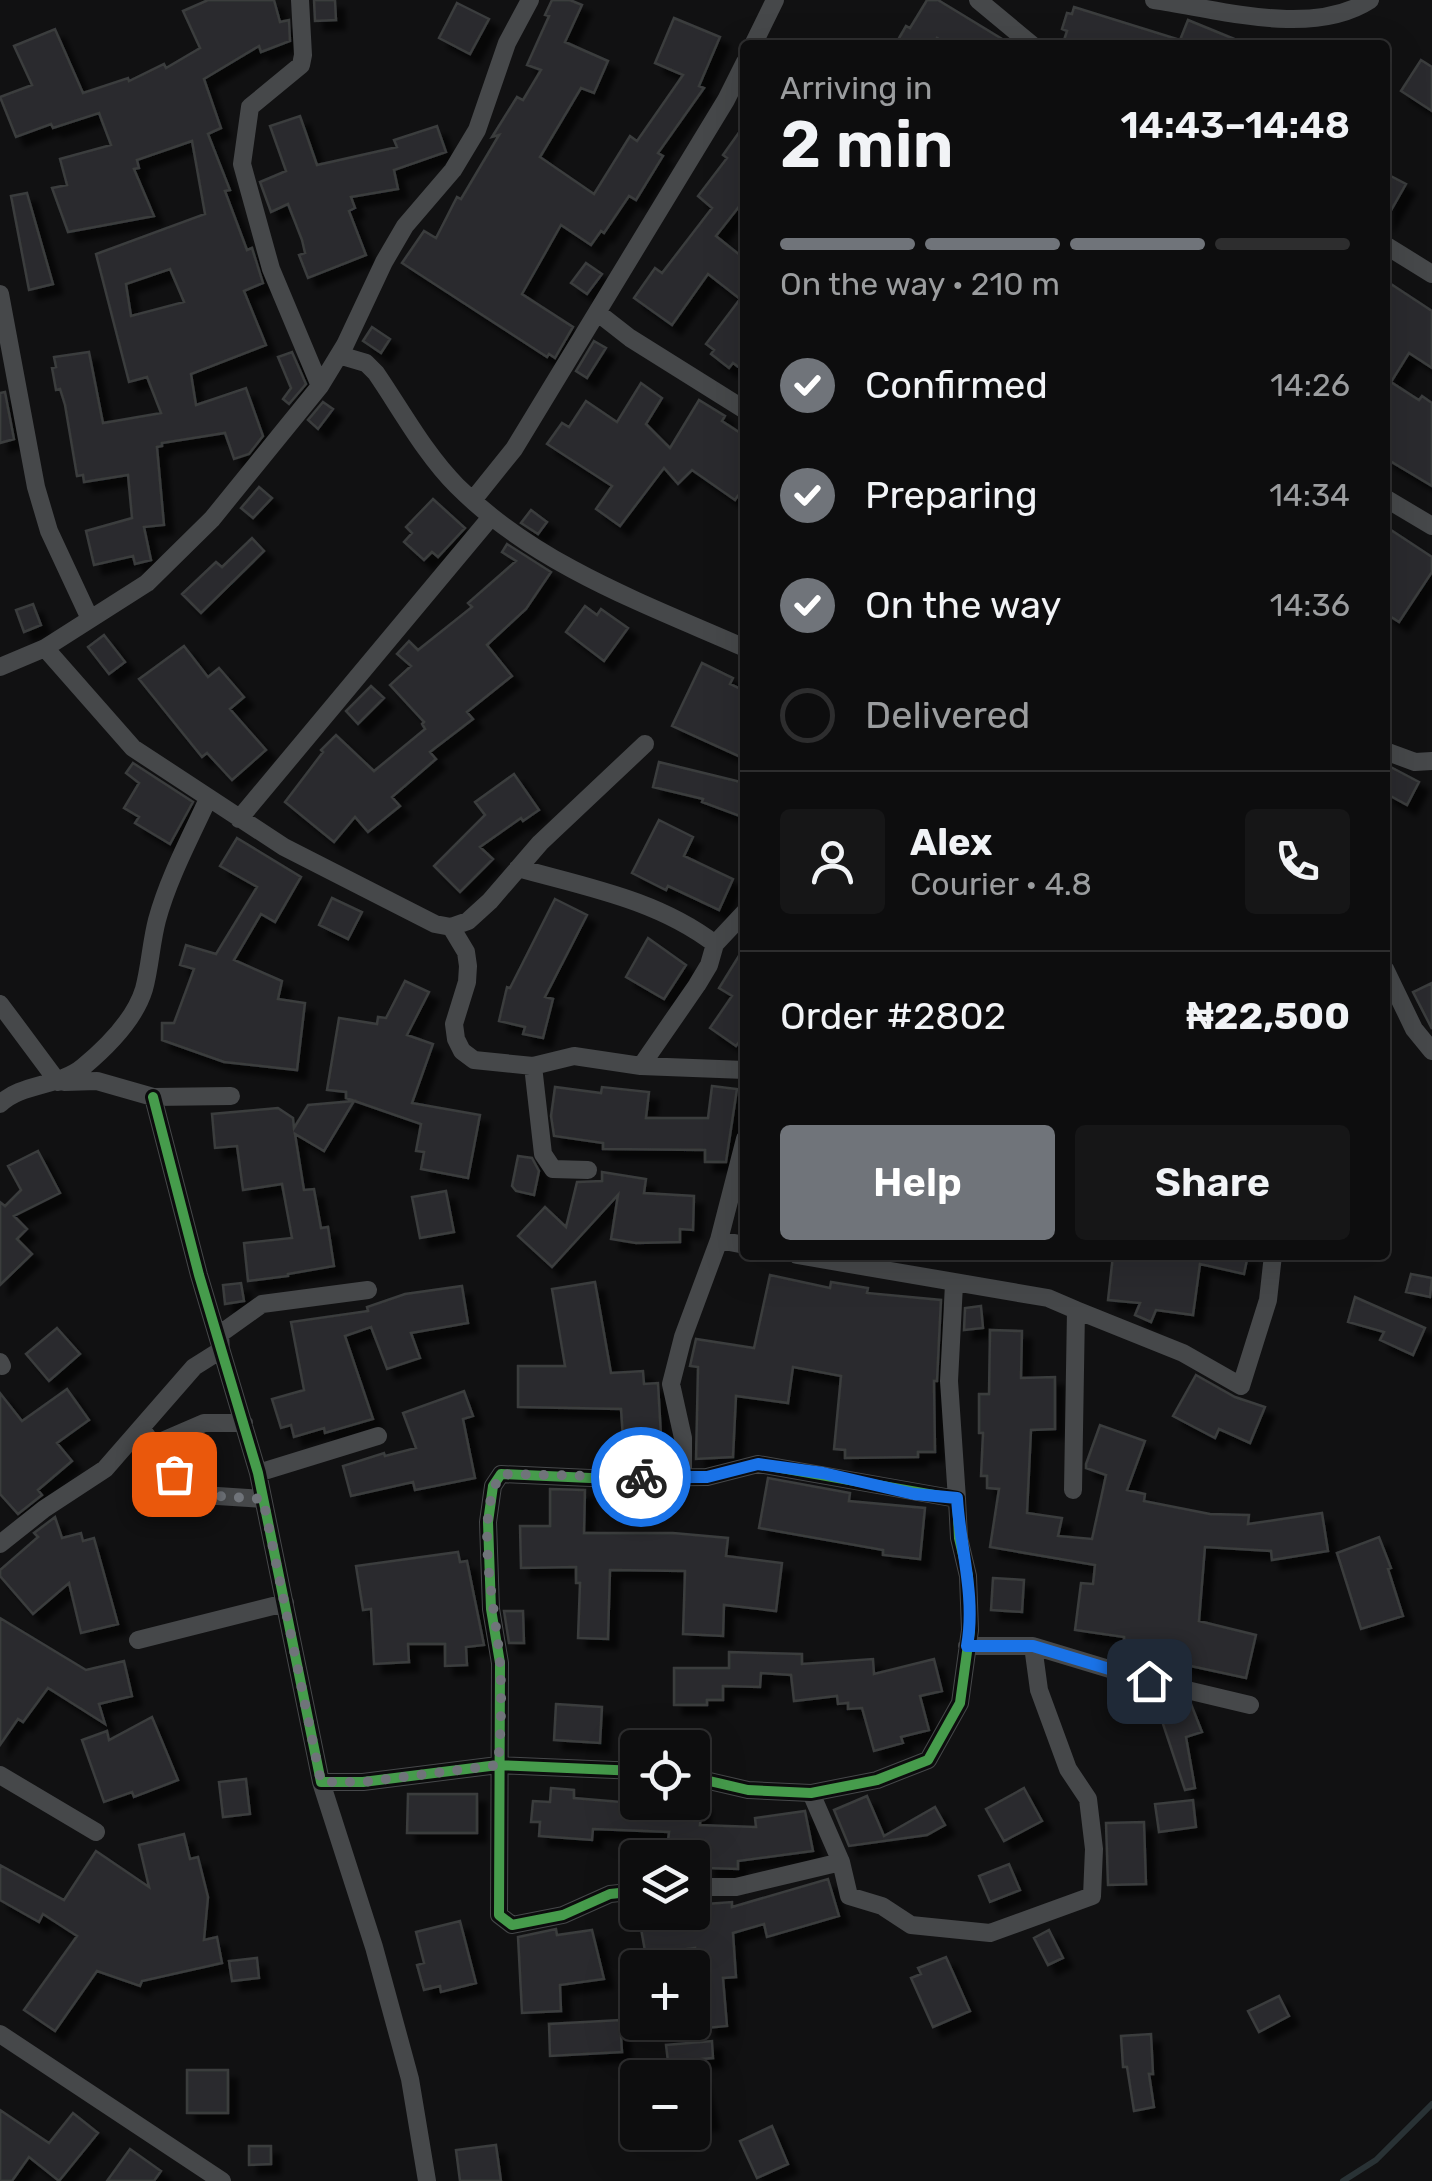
<!DOCTYPE html>
<html lang="en">
<head>
<meta charset="utf-8">
<style>
	:root { --surface:#0d0d0e; --page:#161617; --text:#f1f3f6; --muted:#9a9c9e; --line:#2d2d2e; --accent:#70747a }
	body { margin:0; font-family:Rubik,sans-serif; background:var(--page); color:var(--text); height:100vh; display:flex; flex-direction:column; font-size:38px; white-space:nowrap }
	* { box-sizing:border-box; margin:0 }
	p { font-size:32px; color:var(--muted) }
	.icon { flex:none; width:55px; height:55px; fill:none; stroke:currentColor; stroke-width:2; stroke-linecap:round; stroke-linejoin:round }
	.map { position:relative; flex:1; overflow:hidden }
	.sheet { position:absolute; left:740px; top:40px; width:650px; height:1220px; display:flex; flex-direction:column; background:var(--surface); border-radius:10px; box-shadow:0 10px 40px #0002,0 0 0 2px var(--line) }
	.sheet>* { flex:none }
	.controls { position:absolute; left:620px; top:1730px; display:grid; gap:20px }
	.controls a { display:grid; place-items:center; width:90px; height:90px; border-radius:10px; background:var(--surface); box-shadow:0 10px 40px #0002,0 0 0 2px var(--line); font-size:50px }
	.pin { position:absolute; display:grid; place-items:center; width:85px; height:85px; color:#fff; margin:-42px; border-radius:20px; box-shadow:0 5px 15px #0006 }
	.courier { position:absolute; display:grid; place-items:center; width:100px; height:100px; margin:-50px; border:8px solid #1a73e8; border-radius:50%; background:#fff; color:#222; box-shadow:0 2px 12px #0007 }
	.headline em { font-style:normal; font-weight:600 }
	.headline div { display:flex; flex-direction:column-reverse }
	.headline { display:flex; align-items:center; justify-content:space-between; height:170px; padding:0 40px }
	h1 { font-size:65px; font-weight:600; line-height:75px }
	.bar { display:grid; grid-template-columns:repeat(4,1fr); gap:15px 10px; align-content:center; height:120px; padding:0 40px }
	.bar i { height:12px; border-radius:8px; background:var(--line) }
	.bar .active { background:var(--accent) }
	.bar p { grid-column:span 4 }
	.line { display:flex; align-items:center; gap:25px; padding:0 40px; border-top:2px solid var(--line) }
	.line div { flex:1 }
	.round { display:grid; place-items:center; flex:none; width:105px; height:105px; border-radius:10px; background:var(--page) }
	ol { padding:0 40px; list-style:none }
	li { display:flex; align-items:center; gap:30px; height:110px }
	li p { margin-inline-start:auto }
	li .icon { padding:10px; border-radius:50%; background:var(--accent); color:#fff; stroke-width:4 }
	li:last-child { color:var(--muted) }
	li i { width:55px; height:55px; border:5px solid var(--line); border-radius:50% }
	.button { display:flex; gap:20px; margin-top:auto; padding:20px 40px }
	.button a { flex:1; height:115px; border-radius:10px; background:var(--accent); color:#fff; font-size:40px; font-weight:600; line-height:115px; text-align:center }
	.button a+a { background:var(--page); color:var(--text) }
	.map>svg:first-child { display:block }
	.lines { fill:none; stroke-linecap:round; stroke-linejoin:round }
	.stream { stroke:#293235; stroke-width:6 }
	.building { fill:#2c2c2d; stroke:#3a3c3e; stroke-width:2.5; fill-rule:evenodd; filter:url(#shadow) }
	.street { stroke:#46484a; stroke-width:18 }
	.cycleway-casing { stroke:#0c0c0d; stroke-width:16 }
	.cycleway { stroke:#469c4c; stroke-width:10 }
	.done { stroke:#70747a; stroke-width:10; stroke-dasharray:0 18 }
	.route { stroke:#1a73e8; stroke-width:12 }
</style>
</head>
<body>
<div class="map">
<svg width="1432" height="2181" viewBox="0 0 1432 2181">
	<defs>
		<filter id="shadow"><feDropShadow dx="9" dy="9" stdDeviation="2.5" flood-color="#0009"/></filter>
	</defs>
	<rect width="100%" height="100%" fill="#111112"/>
	<g class="lines">
		<path class="stream" d="M1343,2181L1376,2160L1432,2104"/>
	</g>
	<path class="building" d="M208,0H274L280,22L289,20L290,41L261,52L259,46L204,79L221,128L208,134L230,190L225,191L247,250L252,248L263,283L244,291L266,345L191,374L196,405L246,388L263,436L249,454L234,459L225,433L162,443V446L157,447L164,525L144,527L151,560L135,564L133,556L94,565L86,531L132,518L128,475L84,482L83,475L77,476L65,405L60,389L56,390L52,368L56,367L54,357L89,352L103,423L161,413L147,377L129,382L96,254L205,214L192,141L137,160L139,168L134,169L154,216L68,232L52,188L67,185L60,159L111,145L99,113L53,128L51,124L16,137L0,97L32,85L14,46L55,29L83,93L128,78L129,81L164,64L166,68L200,48L183,11ZM170,269L184,302L131,316L126,284Z
		M314,0H335L336,20L315,21Z
		M552,0H570L582,5L565,42L608,61L594,93L581,88L540,157L594,194L630,136L637,141L683,75L655,63L674,18L720,37L699,86L704,88L658,153L663,156L636,200L629,196L604,233L601,231L591,245L561,225L522,294L573,327L555,358L549,354L547,357L402,263L424,231L436,238L457,197L461,199L499,135L492,137L517,97L523,100L541,70L527,65L549,16L545,15Z
		M927,0H938L1012,45H949L937,38L934,43L938,45H895L906,26L910,28Z
		M457,3L489,19L470,54L439,38Z
		M1074,7L1180,40L1188,20L1249,45H1078L1064,40L1067,31L1062,29L1067,13L1072,14Z
		M1421,60L1432,67V111L1401,91Z
		M300,116L317,165L397,147L394,140L437,126L446,152L394,170L398,189L351,197L355,208L349,211L366,255L308,278L299,255L305,253L302,240L288,204L271,212L260,182L286,171L270,126Z
		M745,124V199L716,236L745,259V372L733,363L729,368L711,354L714,350L706,344L740,299L708,274L672,325L634,298L655,268L662,273L712,208L698,196L727,158L723,155Z
		M1385,173L1406,184L1385,221Z
		M27,193L53,284L29,290L11,196Z
		M586,263L602,274L587,294L571,283Z
		M1391,284L1432,311V368L1409,353L1391,382L1419,400L1422,396L1432,403V486L1385,458V293Z
		M372,327L390,339L381,353L363,341Z
		M594,341L606,348L587,378L576,371Z
		M292,352L306,384L289,404L283,399L291,388L278,357Z
		M641,383L662,398L646,424L670,448L699,400L725,416L722,421L745,436V486L735,500L692,470L678,484L664,468L620,526L596,509L612,486L547,444L562,423L569,427L586,401L617,422Z
		M5,392L14,439L0,443V393Z
		M323,402L333,409L318,429L308,420Z
		M259,487L272,498L253,518L241,508Z
		M433,499L465,528L438,557L432,552L424,560L404,542L412,533L406,527Z
		M531,510L547,522L538,534L521,523Z
		M1385,526L1432,557V572L1399,622L1385,613Z
		M252,538L264,551L201,613L182,594L216,562L222,567Z
		M507,544L551,572L526,609L487,645L512,676L467,712L473,719L430,752L436,759L392,797L400,806L368,832L355,817L334,842L285,802L323,752L321,750L336,735L374,771L425,729L422,724L424,722L390,685L411,666L397,654L409,641L418,650L472,607L468,603L516,561L502,552Z
		M33,604L41,625L24,632L16,610Z
		M585,606L597,615L601,609L628,628L604,661L566,632Z
		M104,635L125,662L109,674L88,647Z
		M184,646L208,677L219,668L244,697L230,709L266,750L232,780L207,753L202,757L139,679Z
		M702,663L733,678L730,684L745,691V759L672,726Z
		M371,686L384,698L358,724L346,711Z
		M659,762L745,783V818L702,802L703,799L653,787Z
		M133,763L193,802L170,844L135,823L139,817L124,808L139,783L126,773Z
		M1385,764L1419,782L1407,805L1385,793Z
		M514,774L539,810L523,821L521,818L480,847L493,859L460,892L434,866L485,815L475,802Z
		M659,820L693,837L684,856L733,879L719,910L668,886L666,890L632,873Z
		M237,838L301,877L275,922L261,914L234,960L282,981L278,999L305,1003L297,1070L224,1062L162,1040V1023H174L194,969L180,965L186,945L216,954L257,887L220,866Z
		M332,898L362,912L348,939L319,925Z
		M555,899L587,915L545,997L553,999L543,1038L523,1034L525,1027L499,1021L507,987L510,988Z
		M648,938L686,965L664,999L626,977Z
		M745,946V1034L736,1046L710,1028L732,996L719,988Z
		M405,981L429,992L407,1035L433,1044L412,1103L480,1115L468,1178L421,1169L424,1152L416,1151L421,1124L346,1098V1092L327,1090L339,1018L377,1024L378,1017L386,1018Z
		M1432,983V1029L1413,992Z
		M712,1086L737,1089L726,1162H705V1150L603,1149V1143L554,1136L551,1116L555,1087L601,1093L602,1087L649,1092L646,1118H708Z
		M354,1101L324,1151L295,1134L304,1190L314,1189L321,1228L328,1227L334,1266L288,1274V1276L248,1281L244,1243L292,1238L282,1184L243,1190L237,1146L215,1148L212,1114L278,1108L293,1118L294,1128L308,1105Z
		M38,1151L60,1193L14,1216L27,1229L17,1239L32,1254L0,1285V1202L5,1206L21,1190L8,1166Z
		M518,1156L532,1158L539,1171L534,1195L516,1191L512,1186Z
		M602,1172L646,1179L644,1193L694,1196L693,1230L680,1229V1242L636,1243L611,1239L618,1195L552,1267L518,1236L545,1207L566,1227L577,1182L602,1181Z
		M446,1191L454,1232L420,1238L412,1197Z
		M1113,1255H1248L1244,1274L1200,1264L1193,1315L1156,1310L1151,1322L1135,1315L1140,1303L1108,1300Z
		M1411,1274L1432,1278L1430,1297L1406,1292Z
		M770,1275L830,1288L831,1282L868,1288L867,1293L941,1300L937,1381H934L935,1452H918V1457L845,1458V1450L834,1449L841,1376L793,1367L788,1403L736,1396L733,1457L696,1459L698,1367L690,1366L696,1339L754,1348Z
		M595,1282L611,1373L643,1371L644,1384L658,1383L661,1436L623,1439L621,1409L518,1407V1366H565L552,1289Z
		M241,1283L244,1301L225,1304L223,1285Z
		M462,1286L468,1323L411,1333L420,1358L387,1369L371,1327L345,1336L373,1419L325,1433L324,1428L294,1437L291,1425L281,1428L272,1399L304,1390L291,1322L368,1311L367,1307L405,1294Z
		M1355,1297L1425,1328L1413,1355L1380,1340L1384,1332L1348,1322Z
		M981,1306L983,1328L964,1330L965,1308Z
		M57,1328L80,1354L49,1381L26,1354Z
		M990,1330L1022,1331L1021,1378L1055,1377V1429L1031,1430L1027,1513L1062,1518L1058,1536L1092,1539L1106,1475L1086,1468V1464L1100,1425L1145,1441L1127,1490L1145,1494L1144,1501L1210,1514L1249,1515L1248,1524L1322,1513L1328,1551L1272,1560L1271,1551L1205,1547L1199,1621L1256,1635L1246,1678L1163,1660L1168,1641L1124,1640V1637L1075,1630L1081,1583L1093,1584L1095,1565L990,1547L999,1489L987,1488V1476H981L983,1433H979V1394H989Z
		M1196,1375L1235,1397L1265,1407L1250,1443L1219,1429L1215,1438L1173,1416Z
		M67,1389L89,1420L57,1443L72,1461L38,1490L42,1495L18,1514L0,1494V1393L22,1421Z
		M464,1391L473,1416L463,1419L475,1478L415,1490L413,1482L351,1496L343,1466L384,1453L385,1456L416,1448L403,1413Z
		M768,1478L850,1493L849,1501L925,1508L920,1559L883,1555V1550L759,1528Z
		M550,1489L585,1490L584,1533H673L728,1538L726,1556L782,1563L776,1611L724,1605L723,1636L683,1634L685,1571L610,1570L608,1639L578,1638L580,1583H576V1567L521,1568L520,1526H550Z
		M55,1517L62,1538L81,1533L83,1541L94,1538L118,1624L81,1633L69,1583L33,1614L0,1576V1570L38,1537L34,1533Z
		M1379,1537L1391,1568L1388,1569L1403,1616L1361,1629L1337,1553Z
		M458,1552L460,1562L467,1561L484,1645L466,1647L467,1665L445,1666V1644H408L409,1662L374,1664L371,1609L363,1610L356,1566Z
		M993,1578L1024,1580L1022,1612L991,1610Z
		M504,1611H523L524,1643H509Z
		M0,1618L86,1670L124,1661L132,1696L99,1704L105,1724L48,1688L23,1722L18,1719L0,1745Z
		M729,1652L802,1654V1664L873,1659L874,1674L934,1659L942,1691L920,1696L929,1730L901,1737L903,1743L874,1751L862,1708L848,1709V1703L838,1704L837,1696L794,1701L791,1675L761,1673L760,1687L723,1686V1700H707V1705H674V1668H729Z
		M556,1704L602,1707L600,1743L554,1740Z
		M1191,1704L1202,1732L1186,1737L1195,1788L1185,1790L1160,1715Z
		M152,1717L178,1780L134,1797L132,1792L104,1802L82,1740L107,1731L109,1740Z
		M246,1779L250,1814L223,1817L219,1782Z
		M551,1788L574,1790V1798L621,1802L622,1791L638,1792V1802H702L700,1825L756,1827L755,1818L805,1811L813,1851L738,1861V1869L706,1868L707,1845L668,1841L669,1832L593,1829L592,1840L539,1836L540,1822H531L533,1801L550,1802Z
		M1024,1788L1042,1821L1004,1841L986,1809Z
		M408,1794H477V1833H407Z
		M867,1796L884,1836L935,1807L945,1825L927,1835L849,1846L834,1810Z
		M1193,1800L1196,1827L1159,1832L1155,1804Z
		M1144,1822L1146,1884L1108,1885L1106,1823Z
		M184,1834L190,1859L198,1857L208,1897L204,1940L217,1937L222,1963L142,1981L140,1986L97,1971L55,2031L24,2010L77,1936L43,1914L39,1922L0,1900V1865L64,1900L96,1851L149,1887L139,1845Z
		M1009,1864L1020,1890L990,1902L979,1876Z
		M828,1879L839,1916L767,1937L764,1924L733,1933L736,1977L723,1978L727,2026L707,2028L702,1979H696L695,1948L653,1954L652,1950L645,1951L638,1912H692V1905L732,1902V1907Z
		M460,1921L476,1983L441,1992L440,1986L424,1990L417,1965L424,1963L416,1932Z
		M556,1929L557,1935L592,1930L604,1979L560,1985L561,2011L522,2013L518,1937Z
		M1049,1930L1063,1958L1048,1965L1034,1938Z
		M946,1957L970,2011L933,2027L911,1978L921,1974L918,1968Z
		M257,1958L259,1978L232,1981L229,1961Z
		M1279,1996L1289,2016L1259,2032L1248,2011Z
		M620,2020L622,2052L550,2056L549,2024Z
		M1151,2034L1153,2074H1149L1154,2107L1134,2111L1127,2067H1123L1121,2036Z
		M712,2041L713,2058L668,2062L666,2045Z
		M187,2070H228V2113H187Z
		M692,2075H699L710,2120L692,2125Z
		M0,2110L49,2143L73,2113L98,2133L59,2181L29,2157L12,2181H0Z
		M772,2126L788,2164L757,2178L740,2141Z
		M496,2145L501,2181H460L456,2150Z
		M249,2146H271V2164L249,2165Z
		M130,2149L161,2171L154,2181H107Z"/>
	<g class="lines">
		<path class="street" d="M300,0L303,55L301,65L250,107L242,164L271,269L320,386
			M978,0L1032,45
			M1154,0C1218,9 1312,38 1370,0
			M753,45L775,0
			M1385,245L1432,274
			M0,294L36,487L49,531L90,619
			M598,313L630,338L745,410
			M339,355L366,363L376,373C402,411 425,454 457,486C536,565 645,604 745,648
			M1385,498L1432,526
			M473,500L514,449L726,100L745,62
			M45,648L133,748L284,847L435,924L451,927L468,921L490,901L540,843L645,744
			M0,667L45,648L147,583L212,519L320,386L345,345L384,262L405,226L453,170L477,130L507,43L530,0
			M1385,751L1415,762L1432,761
			M239,819L491,517
			M518,868C586,887 658,900 715,944
			M451,927L466,952L468,966L467,982L454,1024L456,1039L462,1051L474,1060L533,1066L574,1056L641,1066L745,1070
			M1385,969L1414,1029L1432,1051
			M0,1004L58,1082
			M533,1066L543,1154L553,1169L588,1170
			M641,1066L697,985L709,965L715,944L745,912
			M64,1082L97,1081L153,1097L231,1096
			M153,1097L199,1275L258,1473L321,1782H363L498,1765L638,1771
			M0,1104C21,1083 59,1087 83,1067C107,1047 135,1019 144,989C150,967 151,943 157,920C168,879 190,838 208,799
			M719,1240L745,1245
			M797,1255L1048,1298L1076,1310L1073,1490
			M954,1284L949,1381L957,1499
			M1076,1310L1183,1353L1241,1386L1268,1300L1273,1255
			M0,1362L2,1366
			M141,1428L174,1474L202,1495L263,1499
			M153,1445L204,1423H244
			M258,1473L378,1436
			M663,1478L683,1468V1438L671,1384L683,1337L719,1240L745,1139
			M0,1544L44,1509L105,1469L194,1367L221,1350L220,1334L262,1304L368,1290
			M138,1640L285,1603
			M967,1646H1033
			M0,1775L96,1832
			M321,1782L374,1947L410,2079L427,2181
			M841,1862L849,1896L882,1906L911,1925L990,1933L1092,1896L1094,1849L1088,1799L1068,1769L1039,1690L1033,1646L1149,1681L1250,1705
			M692,1887H736L841,1862L811,1793
			M638,1891L610,1894L563,1915L512,1925L499,1915L500,1663L491,1609L488,1522L493,1486L501,1474L590,1478L707,1477L758,1464L957,1499L959,1538L968,1576L970,1630L960,1703L928,1760L877,1780L811,1793L748,1790L692,1777
			M0,2034L222,2181"/>
		<g class="cycleway-casing">
			<path id="cycleway" d="M153,1097L199,1275L258,1473L321,1782H363L498,1765L638,1771
				M638,1891L610,1894L563,1915L512,1925L499,1915L500,1663L491,1609L488,1522L493,1486L501,1474L590,1478L707,1477L758,1464L957,1499L959,1538L968,1576L970,1630L960,1703L928,1760L877,1780L811,1793L748,1790L692,1777"/>
		</g>
		<use href="#cycleway" class="cycleway"/>
	</g>
	<g class="lines">
		<path class="done" d="M174,1474L202,1495L263,1499L321,1782H363L498,1765C501,1732 502,1697 500,1664C497,1613 472,1519 501,1474L641,1477"/>
		<path class="route" d="M641,1477H707L758,1464L823,1473L914,1494L957,1498C960,1548 976,1596 967,1646H1033L1149,1681"/>
	</g>
</svg>
<div class="controls">
<a><svg class="icon" aria-label="locate" viewBox="0 0 24 24"><circle cx="12" cy="12" r="6"/><path d="M12 2v4M12 18v4M2 12h4M18 12h4"/></svg></a>
<a><svg class="icon" aria-label="layers" viewBox="0 0 24 24"><path d="M12 4l9 5-9 5-9-5zM3 14l9 5 9-5"/></svg></a>
<a>+</a>
<a>−</a>
</div>
<div class="pin" style="left:174px;top:1474px;background:#ea580c"><svg class="icon" aria-label="bag" viewBox="0 0 24 24"><path d="M5 8h14l-1 12H6zM9 8a3 3 0 0 1 6 0"/></svg></div>
<div class="pin" style="left:1149px;top:1681px;background:#1f2937"><svg class="icon" aria-label="home" viewBox="0 0 24 24"><path d="M3 11l9-7 9 7M6 9v11h12V9"/></svg></div>
<div class="courier" style="left:641px;top:1477px"><svg class="icon" aria-label="bike" viewBox="0 0 24 24"><circle cx="6" cy="16" r="4"/><circle cx="18" cy="16" r="4"/><path d="M6 16l4-8h5l3 8M10 8l3 8H6M13 5h3"/></svg></div>
<section class="sheet">
<div class="headline"><div><h1>2 min</h1><p>Arriving in</p></div><em>14:43–14:48</em></div>
<div class="bar"><i class="active"></i><i class="active"></i><i class="active"></i><i></i><p>On the way · 210 m</p></div>
<ol>
<li><svg class="icon" aria-label="check" viewBox="0 0 24 24"><path d="M5 12l5 5 9-10"/></svg>Confirmed<p>14:26</p></li>
<li><svg class="icon" aria-label="check" viewBox="0 0 24 24"><path d="M5 12l5 5 9-10"/></svg>Preparing<p>14:34</p></li>
<li><svg class="icon" aria-label="check" viewBox="0 0 24 24"><path d="M5 12l5 5 9-10"/></svg>On the way<p>14:36</p></li>
<li><i></i>Delivered</li>
</ol>
<div class="line" style="height:180px"><a class="round"><svg class="icon" aria-label="person" viewBox="0 0 24 24"><circle cx="12" cy="8" r="4"/><path d="M4 21q1-7 8-7t8 7"/></svg></a><div><b>Alex</b><p>Courier · 4.8</p></div><a class="round"><svg class="icon" aria-label="phone" viewBox="0 0 24 24"><path d="M5 4h4l2 5-3 2q2 4 5 5l2-3 5 2v4C11 20 4 13 5 4z"/></svg></a></div>
<div class="line" style="height:130px"><div>Order #2802</div><b>₦22,500</b></div>
<div class="button"><a>Help</a><a>Share</a></div>
</section>
</div>
</body>
</html>
